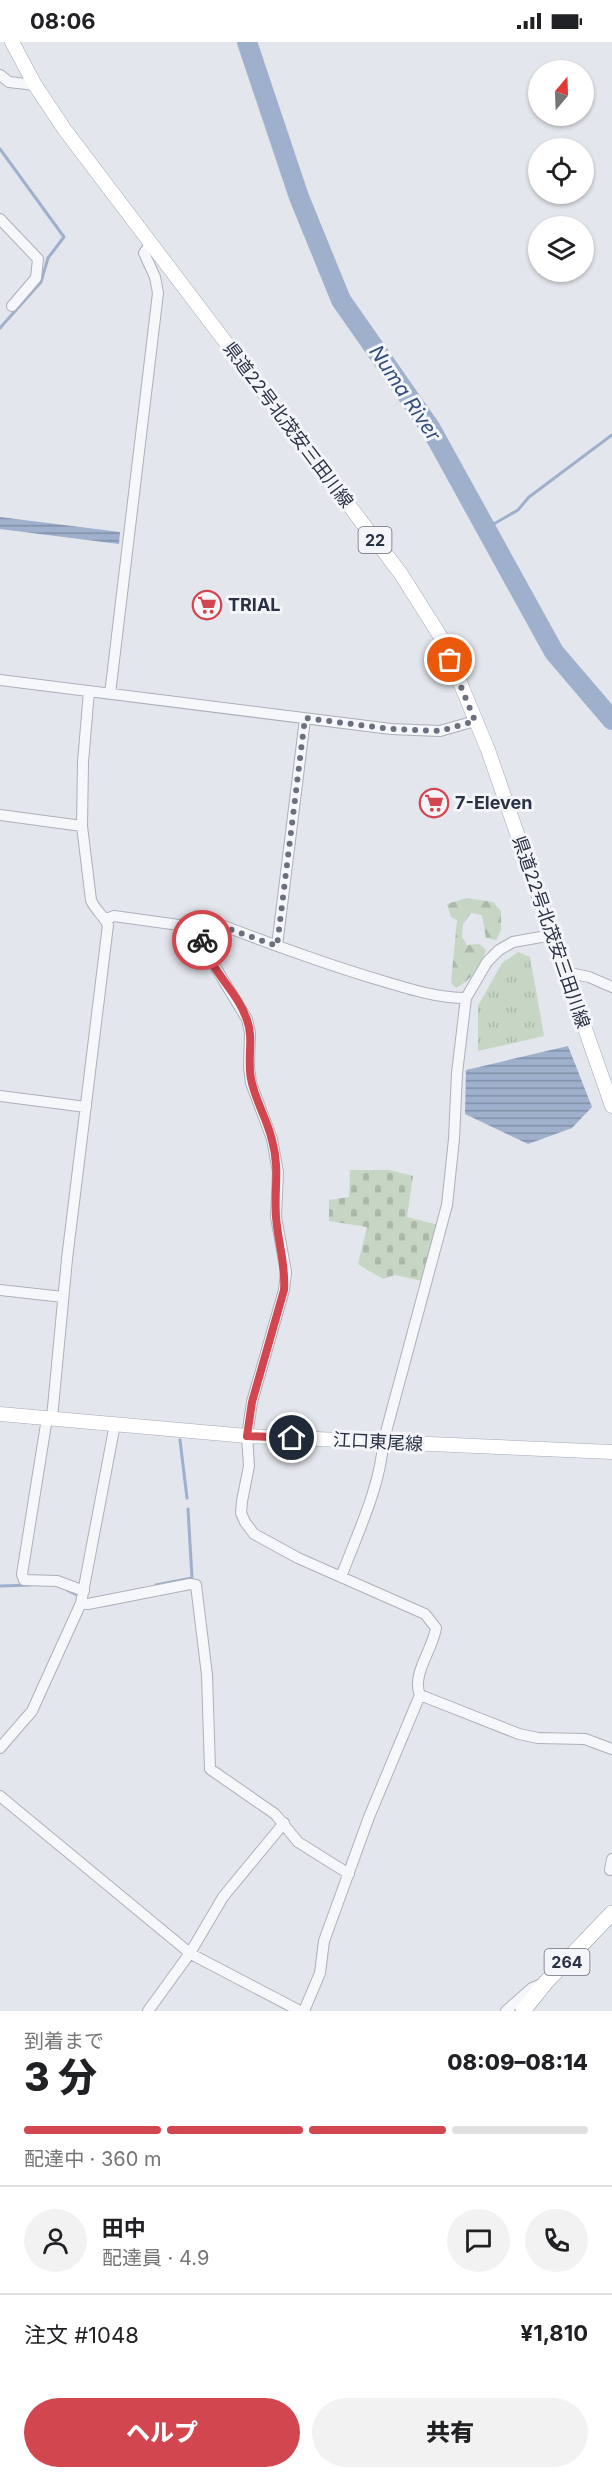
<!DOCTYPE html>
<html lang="ja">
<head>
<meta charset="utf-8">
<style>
	:root { --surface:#fff; --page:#f2f2f2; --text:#202124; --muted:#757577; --line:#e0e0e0; --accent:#d2464f }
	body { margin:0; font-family:Inter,"Noto Sans JP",sans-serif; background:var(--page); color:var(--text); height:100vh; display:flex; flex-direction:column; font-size:22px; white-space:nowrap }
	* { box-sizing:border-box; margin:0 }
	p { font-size:20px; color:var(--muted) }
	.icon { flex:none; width:33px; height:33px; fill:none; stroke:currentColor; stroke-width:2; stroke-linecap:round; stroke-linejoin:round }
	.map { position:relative; height:1969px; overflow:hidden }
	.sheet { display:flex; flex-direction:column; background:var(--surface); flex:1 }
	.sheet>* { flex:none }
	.needle { width:39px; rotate:19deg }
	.buttons { position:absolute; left:528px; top:18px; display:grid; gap:12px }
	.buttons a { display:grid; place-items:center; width:66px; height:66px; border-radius:50%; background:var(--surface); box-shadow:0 2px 4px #0004; font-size:30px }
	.pin { position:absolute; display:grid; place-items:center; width:51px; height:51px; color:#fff; margin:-26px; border:3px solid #fff; border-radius:50%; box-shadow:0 2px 6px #0007 }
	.courier { position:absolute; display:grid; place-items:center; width:60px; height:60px; margin:-30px; border:4px solid #d2464f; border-radius:50%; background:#fff; color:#222; box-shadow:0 2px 8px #0007 }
	.head em { font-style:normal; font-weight:800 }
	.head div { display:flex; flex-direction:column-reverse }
	.head { display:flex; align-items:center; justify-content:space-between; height:102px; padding:0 24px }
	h1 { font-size:39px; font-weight:800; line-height:45px }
	.bar { display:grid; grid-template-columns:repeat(4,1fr); gap:9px 6px; align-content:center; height:72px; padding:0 24px }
	.bar i { height:8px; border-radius:4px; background:var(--line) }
	.bar .selected { background:var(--accent) }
	.bar p { grid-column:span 4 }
	.line { display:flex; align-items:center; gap:15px; padding:0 24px; border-top:2px solid var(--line) }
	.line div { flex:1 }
	.round { display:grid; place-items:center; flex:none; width:63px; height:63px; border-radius:32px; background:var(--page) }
	.cta { display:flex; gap:12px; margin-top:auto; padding:12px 24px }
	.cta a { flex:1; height:69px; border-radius:36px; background:var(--accent); color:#fff; font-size:24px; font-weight:800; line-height:69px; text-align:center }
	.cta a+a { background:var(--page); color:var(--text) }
	.status { display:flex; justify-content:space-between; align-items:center; height:42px; padding:0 30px; background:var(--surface); direction:ltr }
	.status svg { height:16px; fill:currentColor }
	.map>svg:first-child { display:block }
	.forest { fill:url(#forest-firs) }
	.cemetery { fill:url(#cemetery-stones) }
	.park { fill:url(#park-tufts) }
	.water { fill:url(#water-rules) }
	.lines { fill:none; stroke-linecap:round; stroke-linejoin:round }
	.stream { stroke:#9eb0cc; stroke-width:3 }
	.river { stroke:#9eb0cc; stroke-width:20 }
	.minor-casing { stroke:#acb0ba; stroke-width:12 }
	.major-casing { stroke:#a2a9b8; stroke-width:15 }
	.highway-casing { stroke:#8a92a3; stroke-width:16 }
	.minor { stroke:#f6f7fa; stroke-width:10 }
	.major { stroke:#fff; stroke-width:14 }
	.highway { stroke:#fff; stroke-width:15 }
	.done { stroke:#6b707f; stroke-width:6; stroke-dasharray:0 10.8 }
	.route { stroke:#d2464f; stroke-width:8 }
	.labels { text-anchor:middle; stroke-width:6; stroke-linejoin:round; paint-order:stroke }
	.shield { fill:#f3f5f9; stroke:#666c7a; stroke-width:1.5 }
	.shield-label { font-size:16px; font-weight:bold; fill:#2a3144 }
	.street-label { font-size:18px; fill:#2a3144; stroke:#f3f5f9 }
	.poi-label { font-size:18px; font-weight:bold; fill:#2a3144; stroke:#f3f5f9; text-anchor:start }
	.water-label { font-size:20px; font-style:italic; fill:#334c7a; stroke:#f3f5f9 }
</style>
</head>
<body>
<div class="status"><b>08:06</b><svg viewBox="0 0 49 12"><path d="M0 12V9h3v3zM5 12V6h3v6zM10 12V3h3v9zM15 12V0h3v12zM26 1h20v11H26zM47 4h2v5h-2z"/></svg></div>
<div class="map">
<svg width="612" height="1969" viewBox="0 0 612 1969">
	<defs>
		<pattern id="forest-firs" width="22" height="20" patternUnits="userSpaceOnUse" patternTransform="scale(1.5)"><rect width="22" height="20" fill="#c7d6c4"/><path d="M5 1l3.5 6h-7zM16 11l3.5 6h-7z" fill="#abb8aa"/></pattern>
		<pattern id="cemetery-stones" width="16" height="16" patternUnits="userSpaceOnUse" patternTransform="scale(1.5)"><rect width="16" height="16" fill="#c7d6c4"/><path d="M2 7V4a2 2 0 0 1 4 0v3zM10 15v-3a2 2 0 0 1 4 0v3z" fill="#abb8aa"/></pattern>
		<pattern id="park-tufts" width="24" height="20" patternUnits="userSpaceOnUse" patternTransform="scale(1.5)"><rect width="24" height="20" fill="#c7d6c4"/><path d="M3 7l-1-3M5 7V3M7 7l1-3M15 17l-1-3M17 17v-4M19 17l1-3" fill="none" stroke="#abb8aa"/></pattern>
		<pattern id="water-rules" width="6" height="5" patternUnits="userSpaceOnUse" patternTransform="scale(1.5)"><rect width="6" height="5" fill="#9eb0cc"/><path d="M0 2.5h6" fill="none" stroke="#8190a7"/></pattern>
	</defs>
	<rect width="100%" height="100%" fill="#e3e6ec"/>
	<path class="forest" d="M467,856L493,860L501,869V888L496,898L486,896L482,873L471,871L463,882L462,895L467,903L479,902L486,908C481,925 471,938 456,946L451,941L457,878L451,875L447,862Z"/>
	<path class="cemetery" d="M350,1128H390L413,1134L407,1175L439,1183L422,1239L395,1233L383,1237L358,1222L367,1185L329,1179V1158L349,1155Z"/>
	<path class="park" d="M518,910L530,915L544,994L478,1009V964L502,921Z"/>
	<path class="water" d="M0,475L120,490L119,502L0,487Z
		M568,1004L592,1065L572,1086L528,1102L465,1072L466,1028Z"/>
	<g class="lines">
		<path class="stream" d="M0,107L64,195L48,216L41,240L0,286
			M485,487L518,468L529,455L612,393
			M180,1398L187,1456
			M156,1543L192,1536L188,1467
			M0,1544L30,1543
			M67,1548L79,1554"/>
		<path class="river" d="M247,0L299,155L341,258L431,387L554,610L612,678"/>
		<g class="minor-casing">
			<path id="minor" d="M0,33L9,40L35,43
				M0,177L38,217L36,236L12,264
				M0,638L391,687L440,689L475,679
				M110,652L158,251L155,235L144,211L151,201
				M0,773L82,784
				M106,877L114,874L179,883H199
				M277,904L305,677
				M565,930L589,935L612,945
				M0,1054L86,1065
				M0,1248L63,1255
				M47,1376L22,1532L24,1538L57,1539L84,1549
				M52,1376L67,1217L108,883C104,874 95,868 91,858L82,784L83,720L89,649
				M341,1535C356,1495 381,1443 383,1401L447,1163L454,1097L457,1031L466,956L487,920L499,908L513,900L552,893
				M81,1561L88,1562L190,1542L196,1543L207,1633L210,1727L275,1772L298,1800L349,1832
				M420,1653L519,1692L538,1696L585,1697L612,1707
				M0,1706L32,1669L81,1561L115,1382
				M0,1754L191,1912L300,1969
				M610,1828L612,1817
				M148,1969L190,1911L223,1855L284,1781
				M304,1969L320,1931L324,1899L369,1775L420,1653C411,1633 433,1607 436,1586L425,1572L298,1516L254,1492L245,1480L241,1471L242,1459L249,1424L247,1394L252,1360L284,1248L286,1230L276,1175L278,1130L272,1097L251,1041L249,1025L250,991L247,977L205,908L199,883L201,877L208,878C263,899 319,920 376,937C406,946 436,956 466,956
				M506,1969L532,1946L544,1941"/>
		</g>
		<g class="major-casing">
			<path id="major" d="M12,0L35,43L65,88L401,532L442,597L488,708L612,1064
				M0,1372L247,1394L612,1410"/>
		</g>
		<g class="highway-casing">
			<path id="highway" d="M523,1969L546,1940L612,1871"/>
		</g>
		<use href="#minor" class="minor"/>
		<use href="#major" class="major"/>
		<use href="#highway" class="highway"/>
	</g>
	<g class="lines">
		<path class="done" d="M202,898L199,883L201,877L277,904L305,676L391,687L440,689L475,679L450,618"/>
		<path class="route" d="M202,898C210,929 237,948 247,978C254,996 247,1017 251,1037C255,1058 267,1077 272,1098C280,1127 274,1147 276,1175C278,1201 286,1223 284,1248L252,1360L247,1394L292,1396"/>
	</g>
	<defs>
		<g id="supermarket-ring" transform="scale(1.5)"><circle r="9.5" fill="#f3f5f9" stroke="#d2464f" stroke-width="1.5"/><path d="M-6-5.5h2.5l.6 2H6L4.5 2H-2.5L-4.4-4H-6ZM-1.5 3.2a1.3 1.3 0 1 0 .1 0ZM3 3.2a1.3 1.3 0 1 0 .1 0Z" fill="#d2464f"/></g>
	</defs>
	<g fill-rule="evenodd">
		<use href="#supermarket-ring" x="207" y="563"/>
		<use href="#supermarket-ring" x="434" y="761"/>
	</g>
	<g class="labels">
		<g class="shield">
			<rect x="358.5" y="485" width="33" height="26" rx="4.5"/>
			<rect x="544.5" y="1907" width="45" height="26" rx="4.5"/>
		</g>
		<g class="shield-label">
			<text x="375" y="504">22</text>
			<text x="567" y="1926">264</text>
		</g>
		<g class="street-label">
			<text transform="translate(288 383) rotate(53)" y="6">県道22号北茂安三田川線</text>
			<text transform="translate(551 890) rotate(71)" y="6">県道22号北茂安三田川線</text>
			<text transform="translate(378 1400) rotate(3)" y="6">江口東尾線</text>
		</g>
		<g class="poi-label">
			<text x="228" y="569">TRIAL</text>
			<text x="455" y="767">7-Eleven</text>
		</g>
		<g class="water-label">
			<text transform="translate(405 351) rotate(56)" y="7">Numa River</text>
		</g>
	</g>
</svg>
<div class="buttons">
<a><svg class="needle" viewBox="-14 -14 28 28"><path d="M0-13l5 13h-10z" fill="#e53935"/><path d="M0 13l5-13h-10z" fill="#757577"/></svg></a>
<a><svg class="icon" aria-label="locate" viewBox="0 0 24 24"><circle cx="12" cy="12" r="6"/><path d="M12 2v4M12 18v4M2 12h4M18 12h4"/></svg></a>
<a><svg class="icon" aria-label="layers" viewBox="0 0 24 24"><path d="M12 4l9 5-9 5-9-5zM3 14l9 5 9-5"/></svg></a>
</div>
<div class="pin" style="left:450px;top:618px;background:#ea580c"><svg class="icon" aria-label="bag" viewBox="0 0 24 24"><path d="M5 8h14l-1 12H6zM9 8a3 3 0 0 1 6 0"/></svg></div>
<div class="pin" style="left:292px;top:1396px;background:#1f2937"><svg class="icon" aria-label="home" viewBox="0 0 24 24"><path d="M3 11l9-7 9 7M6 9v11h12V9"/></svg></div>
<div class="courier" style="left:202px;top:898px"><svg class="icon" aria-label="bike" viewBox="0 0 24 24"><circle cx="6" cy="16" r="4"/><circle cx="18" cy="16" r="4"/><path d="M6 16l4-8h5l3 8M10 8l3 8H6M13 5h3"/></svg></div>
</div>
<section class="sheet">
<div class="head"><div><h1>3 分</h1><p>到着まで</p></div><em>08:09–08:14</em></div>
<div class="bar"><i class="selected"></i><i class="selected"></i><i class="selected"></i><i></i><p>配達中 · 360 m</p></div>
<div class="line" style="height:108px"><a class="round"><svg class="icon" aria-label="person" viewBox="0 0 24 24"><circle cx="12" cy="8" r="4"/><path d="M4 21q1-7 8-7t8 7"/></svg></a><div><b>田中</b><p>配達員 · 4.9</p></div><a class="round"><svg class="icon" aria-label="chat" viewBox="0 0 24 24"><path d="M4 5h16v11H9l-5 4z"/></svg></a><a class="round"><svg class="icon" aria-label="phone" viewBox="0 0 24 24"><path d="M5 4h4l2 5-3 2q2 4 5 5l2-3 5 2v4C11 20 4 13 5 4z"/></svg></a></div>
<div class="line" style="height:78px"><div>注文 #1048</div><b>¥1,810</b></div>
<div class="cta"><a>ヘルプ</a><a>共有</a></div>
</section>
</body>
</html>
